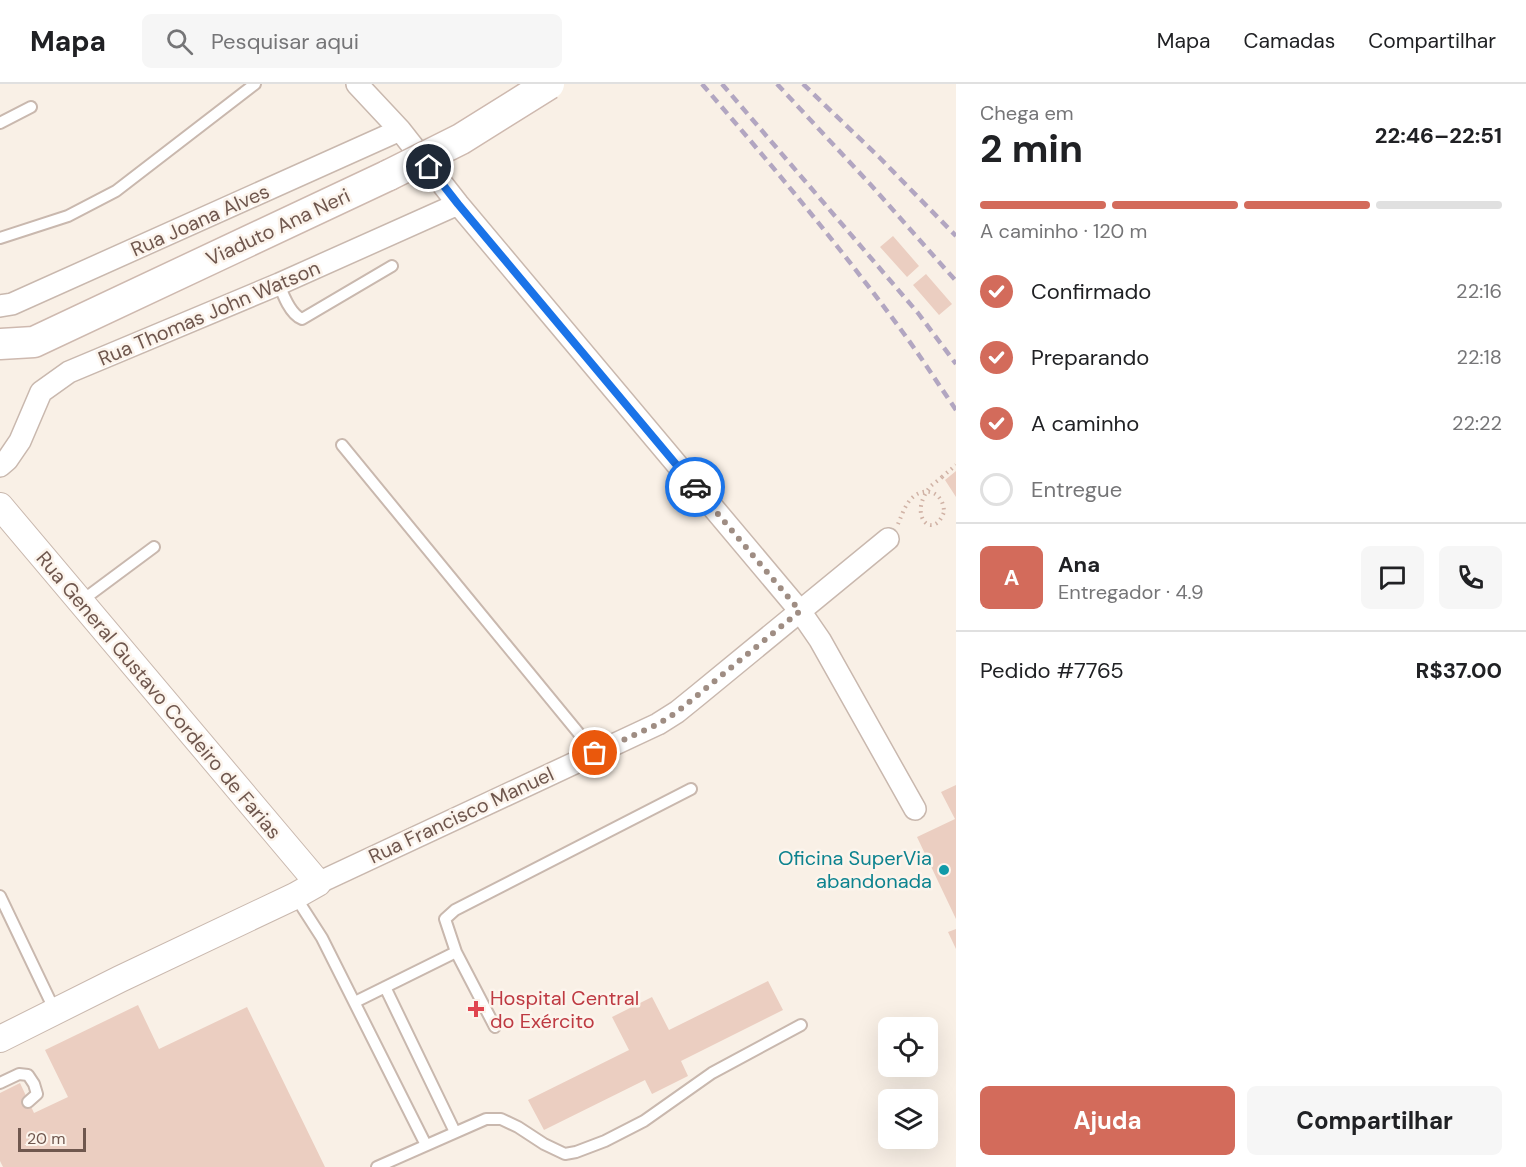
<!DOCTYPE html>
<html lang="pt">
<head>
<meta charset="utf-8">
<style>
	:root { --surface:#fff; --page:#f6f6f6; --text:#202124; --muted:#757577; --line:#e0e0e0; --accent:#d36b5b }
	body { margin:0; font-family:"DM Sans",sans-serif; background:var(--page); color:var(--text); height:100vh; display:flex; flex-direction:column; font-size:22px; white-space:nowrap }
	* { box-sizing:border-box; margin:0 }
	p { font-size:20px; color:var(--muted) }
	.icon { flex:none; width:33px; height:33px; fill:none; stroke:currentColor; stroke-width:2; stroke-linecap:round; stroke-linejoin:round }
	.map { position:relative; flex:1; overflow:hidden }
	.sheet { display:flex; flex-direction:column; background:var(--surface); width:570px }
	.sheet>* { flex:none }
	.controls { position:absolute; left:878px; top:933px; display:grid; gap:12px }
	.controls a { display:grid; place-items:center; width:60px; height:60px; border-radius:9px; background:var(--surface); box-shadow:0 6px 24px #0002; font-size:30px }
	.scale { position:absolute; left:18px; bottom:15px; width:68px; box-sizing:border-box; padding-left:6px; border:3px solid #6f574e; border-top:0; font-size:16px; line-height:21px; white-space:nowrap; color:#6f574e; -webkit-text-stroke:4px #fcf4ec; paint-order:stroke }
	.pin { position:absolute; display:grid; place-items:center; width:51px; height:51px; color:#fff; margin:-26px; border:3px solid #fff; border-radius:50%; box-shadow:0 2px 6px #0007 }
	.courier { position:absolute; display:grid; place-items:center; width:60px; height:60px; margin:-30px; border:4px solid #1a73e8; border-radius:50%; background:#fff; color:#222; box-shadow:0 2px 8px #0007 }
	.summary em { font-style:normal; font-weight:700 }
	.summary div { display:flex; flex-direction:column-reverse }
	.summary { display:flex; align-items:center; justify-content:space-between; height:102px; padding:0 24px }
	h1 { font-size:39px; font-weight:700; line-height:45px }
	.bar { display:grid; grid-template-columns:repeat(4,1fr); gap:9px 6px; align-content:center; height:72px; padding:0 24px }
	.bar i { height:8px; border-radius:4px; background:var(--line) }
	.bar .active { background:var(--accent) }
	.bar p { grid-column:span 4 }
	.line { display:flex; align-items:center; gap:15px; padding:0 24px; border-top:2px solid var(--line) }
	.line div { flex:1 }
	.round { display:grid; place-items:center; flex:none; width:63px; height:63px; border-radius:9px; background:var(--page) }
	ol { padding:0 24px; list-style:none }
	li { display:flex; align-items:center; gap:18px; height:66px }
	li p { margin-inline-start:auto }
	li .icon { padding:6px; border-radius:50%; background:var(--accent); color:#fff; stroke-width:4 }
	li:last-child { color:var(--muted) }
	li i { width:33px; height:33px; border:3px solid var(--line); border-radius:50% }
	.cta { display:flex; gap:12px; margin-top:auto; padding:12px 24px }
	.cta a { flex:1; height:69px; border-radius:9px; background:var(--accent); color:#fff; font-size:24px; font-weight:700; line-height:69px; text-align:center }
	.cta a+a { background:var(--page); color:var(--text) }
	header { display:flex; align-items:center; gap:36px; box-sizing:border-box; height:84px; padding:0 30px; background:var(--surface); border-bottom:2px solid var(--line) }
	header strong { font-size:28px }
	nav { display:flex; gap:33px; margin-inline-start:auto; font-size:21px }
	.search { width:420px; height:54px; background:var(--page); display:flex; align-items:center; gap:15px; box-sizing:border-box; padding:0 21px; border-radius:9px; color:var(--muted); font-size:22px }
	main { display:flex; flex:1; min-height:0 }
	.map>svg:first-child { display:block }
	.building { fill:#ebcec1 }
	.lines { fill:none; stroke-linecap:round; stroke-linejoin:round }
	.service-casing { stroke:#c9b8ae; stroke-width:14 }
	.minor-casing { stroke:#c9b8ae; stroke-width:24 }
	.tertiary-casing { stroke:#c9b8ae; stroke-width:28 }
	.secondary-casing { stroke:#ceb9af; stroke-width:33 }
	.path { stroke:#d0b2a5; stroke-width:4; stroke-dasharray:1.5 4.5; stroke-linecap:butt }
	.service { stroke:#fff; stroke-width:10 }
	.minor { stroke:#fff; stroke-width:21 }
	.tertiary { stroke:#fff; stroke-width:26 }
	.secondary { stroke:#fff; stroke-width:30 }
	.rail { stroke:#b2a6c1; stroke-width:4.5; stroke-dasharray:9 6; stroke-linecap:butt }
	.secondary-bridge-casing { stroke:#ceb9af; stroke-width:33; stroke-linecap:butt }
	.path-bridge { stroke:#d0b2a5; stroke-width:4; stroke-dasharray:1.5 4.5; stroke-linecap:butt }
	.secondary-bridge { stroke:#fff; stroke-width:30 }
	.done { stroke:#9f8d83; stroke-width:6; stroke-dasharray:0 10.8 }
	.route { stroke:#1a73e8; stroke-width:8 }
	.culture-dot { fill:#0f9aa8; stroke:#fcf4ec; stroke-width:2 }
	.health-dot { fill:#e0444e; stroke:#fcf4ec; stroke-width:2 }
	.labels { text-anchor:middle; stroke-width:5; stroke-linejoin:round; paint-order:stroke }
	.street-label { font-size:20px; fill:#6f574e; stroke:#fcf4ec }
	.culture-label { font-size:20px; fill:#0d838f; stroke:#fcf4ec; text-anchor:end }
	.health-label { font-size:20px; fill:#be3a42; stroke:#fcf4ec; text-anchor:start }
</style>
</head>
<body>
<header>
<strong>Mapa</strong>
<div class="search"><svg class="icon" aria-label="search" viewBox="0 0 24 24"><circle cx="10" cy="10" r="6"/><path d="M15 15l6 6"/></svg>Pesquisar aqui</div>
<nav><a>Mapa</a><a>Camadas</a><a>Compartilhar</a></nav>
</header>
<main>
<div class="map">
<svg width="956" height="1083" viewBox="0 0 956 1083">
	<rect width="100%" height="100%" fill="#f9f0e6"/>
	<path class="building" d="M893,152L919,182L907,193L880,163Z
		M926,190L952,220L939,231L913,201Z
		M956,387V413L945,396Z
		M956,701V835L917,753L955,735L941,708Z
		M956,845V865L948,848Z
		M768,897L783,926L681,977L688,992L652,1010L645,996L544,1046L528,1016L629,966L612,933L652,913L669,946Z
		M138,921L159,965L247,923L325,1083H3L0,1077V1009L20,999L34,1029L68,1013L45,966Z"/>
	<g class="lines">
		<g class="service-casing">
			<path id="service" d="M0,39L31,23
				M0,154L68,132L116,107L255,0
				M279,200C283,211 290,230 302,235L392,182
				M342,361L595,669
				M80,518L154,463
				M0,812L55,927
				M295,812L322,854L426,1061
				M385,903L455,1048
				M355,918L456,868
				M495,943L456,868L445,835L455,826L691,705
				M0,999L19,990L28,991L34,1000L37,1010L28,1018
				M377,1083L486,1035H501L518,1043L544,1060L565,1070L576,1068L605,1057L644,1037L712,989L801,941"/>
		</g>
		<g class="minor-casing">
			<path id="minor" d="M357,0L400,46L458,120L800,527L820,556L915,725
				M0,222L12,220L400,46
				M0,382L7,376L20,357L41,308L69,288L279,200L458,120
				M318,799L658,640L677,628L698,611L888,455"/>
		</g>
		<g class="tertiary-casing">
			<path id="tertiary" d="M0,422L318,799L295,812L120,895L0,955"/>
		</g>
		<g class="secondary-casing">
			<path id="secondary" d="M0,260L34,258L389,91"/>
		</g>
		<path class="path" d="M942,393L956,381
			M898,440C902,431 905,420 913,413C927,401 944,410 944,428"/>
		<use href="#service" class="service"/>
		<use href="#minor" class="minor"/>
		<use href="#tertiary" class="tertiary"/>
		<use href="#secondary" class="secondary"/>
		<path class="rail" d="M702,0C770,79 837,159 899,243C919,270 937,298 956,326
			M722,0L918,229L956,280
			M777,0L870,100L956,197
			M803,0L879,73L956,152"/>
		<g class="secondary-bridge-casing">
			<path id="secondary-bridge" d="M389,91L461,55L549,0"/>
		</g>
		<path class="path-bridge" d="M942,393C939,396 934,399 931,402C906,431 933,458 944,428"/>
		<use href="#secondary-bridge" class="secondary-bridge"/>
	</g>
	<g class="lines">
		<path class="done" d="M595,669L658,640L677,628L800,527L695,403"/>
		<path class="route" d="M429,83L458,120L695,403"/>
	</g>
	<circle class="culture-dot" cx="944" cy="786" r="6"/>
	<path class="health-dot" d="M473 916h6v6h6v6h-6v6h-6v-6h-6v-6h6z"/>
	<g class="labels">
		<g class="street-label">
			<text transform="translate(200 136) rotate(-24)" y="7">Rua Joana Alves</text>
			<text transform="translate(278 143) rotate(-25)" y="7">Viaduto Ana Neri</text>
			<text transform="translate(209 229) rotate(-23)" y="7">Rua Thomas John Watson</text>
			<text transform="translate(159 611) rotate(50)" y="7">Rua General Gustavo Cordeiro de Farias</text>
			<text transform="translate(461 731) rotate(-25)" y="7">Rua Francisco Manuel</text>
		</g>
		<g class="culture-label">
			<text x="932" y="781">Oficina SuperVia<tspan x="932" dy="23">abandonada</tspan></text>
		</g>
		<g class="health-label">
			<text x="490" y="921">Hospital Central<tspan x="490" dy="23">do Exército</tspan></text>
		</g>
	</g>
</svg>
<div class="controls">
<a><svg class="icon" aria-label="locate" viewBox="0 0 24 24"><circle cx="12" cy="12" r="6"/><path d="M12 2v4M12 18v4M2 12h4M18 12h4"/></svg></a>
<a><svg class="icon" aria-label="layers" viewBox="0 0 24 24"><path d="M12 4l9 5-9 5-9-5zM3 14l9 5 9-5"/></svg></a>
</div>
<div class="scale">20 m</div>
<div class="pin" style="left:595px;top:669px;background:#ea580c"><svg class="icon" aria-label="bag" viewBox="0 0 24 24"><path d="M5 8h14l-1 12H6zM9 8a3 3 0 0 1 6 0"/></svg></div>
<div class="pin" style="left:429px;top:83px;background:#1f2937"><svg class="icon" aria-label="home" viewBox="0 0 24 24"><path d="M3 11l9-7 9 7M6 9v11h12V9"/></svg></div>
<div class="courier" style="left:695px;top:403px"><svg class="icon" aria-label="car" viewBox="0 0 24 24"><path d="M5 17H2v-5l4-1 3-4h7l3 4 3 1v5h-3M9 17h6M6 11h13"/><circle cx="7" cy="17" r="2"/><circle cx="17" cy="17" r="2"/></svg></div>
</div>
<section class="sheet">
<div class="summary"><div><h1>2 min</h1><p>Chega em</p></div><em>22:46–22:51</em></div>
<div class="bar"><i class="active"></i><i class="active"></i><i class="active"></i><i></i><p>A caminho · 120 m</p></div>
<ol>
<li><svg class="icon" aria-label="check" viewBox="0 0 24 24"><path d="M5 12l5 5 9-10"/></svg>Confirmado<p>22:16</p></li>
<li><svg class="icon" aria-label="check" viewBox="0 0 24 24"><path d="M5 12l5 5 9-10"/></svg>Preparando<p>22:18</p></li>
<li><svg class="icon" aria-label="check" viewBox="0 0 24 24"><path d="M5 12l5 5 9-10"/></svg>A caminho<p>22:22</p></li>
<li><i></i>Entregue</li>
</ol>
<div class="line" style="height:108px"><b class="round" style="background:var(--accent);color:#fff">A</b><div><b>Ana</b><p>Entregador · 4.9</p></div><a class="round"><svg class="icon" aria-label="chat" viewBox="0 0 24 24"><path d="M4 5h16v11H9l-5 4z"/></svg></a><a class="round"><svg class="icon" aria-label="phone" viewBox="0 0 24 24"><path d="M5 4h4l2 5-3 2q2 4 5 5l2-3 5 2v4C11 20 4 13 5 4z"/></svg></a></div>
<div class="line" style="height:78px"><div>Pedido #7765</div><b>R$37.00</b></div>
<div class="cta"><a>Ajuda</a><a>Compartilhar</a></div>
</section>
</main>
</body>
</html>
